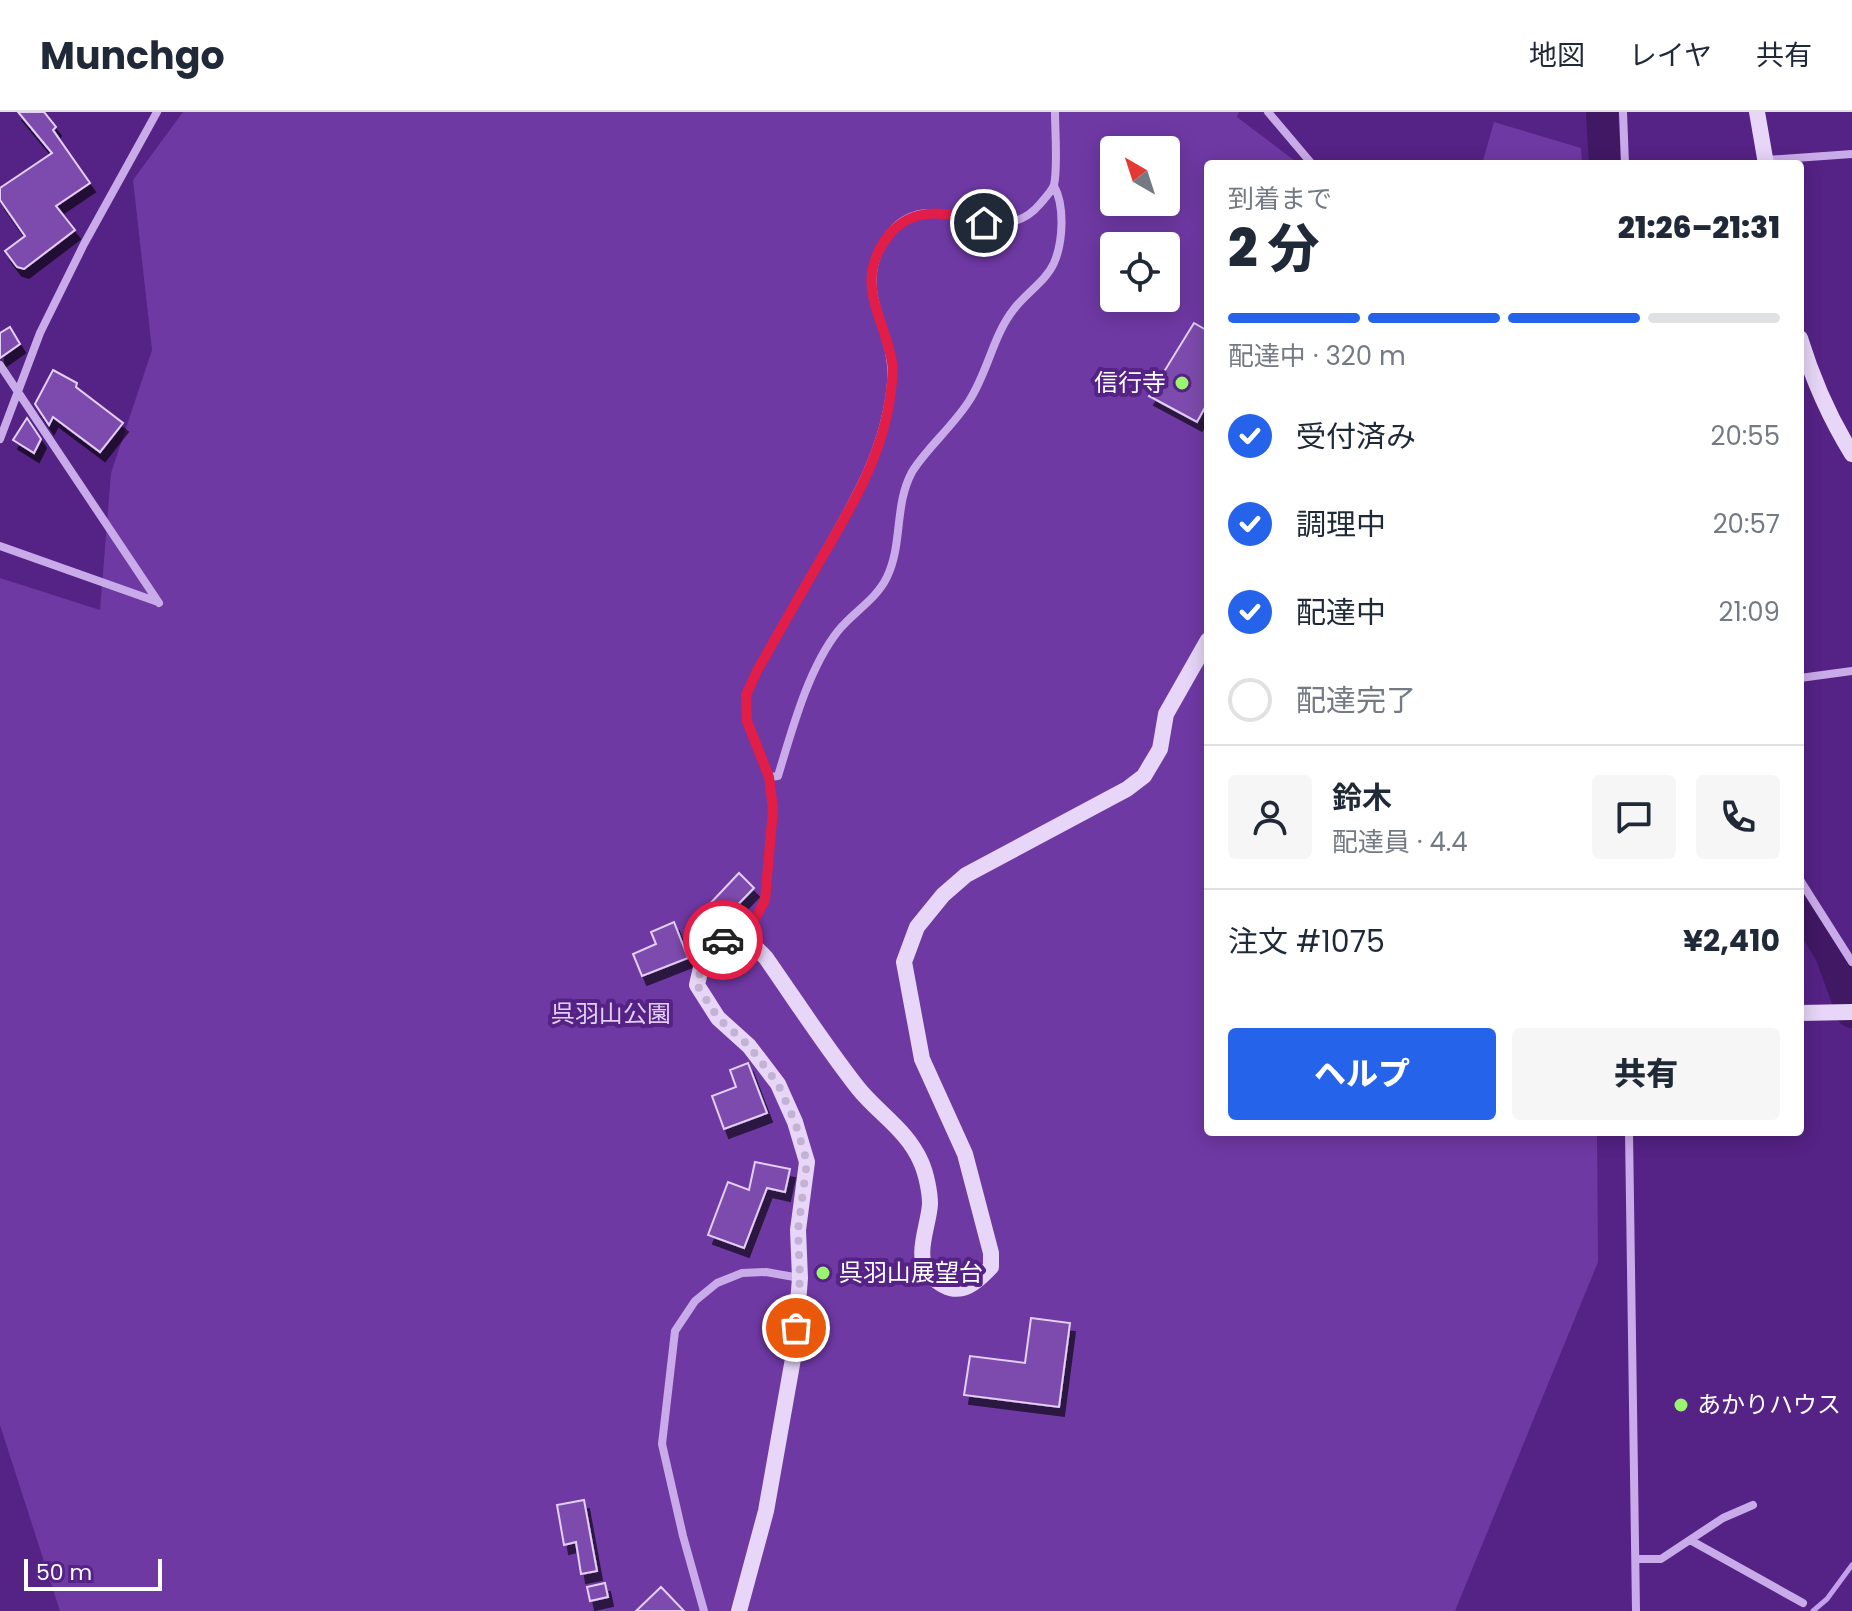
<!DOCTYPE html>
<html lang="ja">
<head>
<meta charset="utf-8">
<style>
	:root { --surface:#fff; --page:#f6f6f7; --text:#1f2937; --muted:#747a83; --line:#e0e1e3; --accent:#2563eb }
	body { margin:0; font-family:Poppins,"Noto Sans JP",sans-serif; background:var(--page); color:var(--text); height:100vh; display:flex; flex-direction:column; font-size:30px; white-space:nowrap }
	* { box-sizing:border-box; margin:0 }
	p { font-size:26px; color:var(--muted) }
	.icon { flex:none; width:44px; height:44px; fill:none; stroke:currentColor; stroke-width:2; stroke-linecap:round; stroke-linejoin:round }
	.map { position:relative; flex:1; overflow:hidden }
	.drawer { position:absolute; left:1204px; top:48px; width:600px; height:976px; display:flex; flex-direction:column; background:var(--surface); border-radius:8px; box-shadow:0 4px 20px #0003 }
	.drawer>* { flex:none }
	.needle { width:52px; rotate:321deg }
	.buttons { position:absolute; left:1100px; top:24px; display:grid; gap:16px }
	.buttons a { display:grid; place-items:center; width:80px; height:80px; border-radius:8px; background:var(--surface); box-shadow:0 4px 20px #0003; font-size:40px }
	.scale { position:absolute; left:24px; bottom:20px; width:138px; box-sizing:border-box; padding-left:8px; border:4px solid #fff; border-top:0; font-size:22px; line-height:28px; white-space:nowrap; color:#fff; -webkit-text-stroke:6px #552285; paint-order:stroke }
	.pin { position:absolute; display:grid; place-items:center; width:68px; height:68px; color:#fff; margin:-34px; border:4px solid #fff; border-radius:50%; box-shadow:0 2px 8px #0007 }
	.courier { position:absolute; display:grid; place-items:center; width:80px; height:80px; margin:-40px; border:6px solid #e11d48; border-radius:50%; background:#fff; color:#222; box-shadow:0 2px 10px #0007 }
	.overview em { font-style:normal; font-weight:800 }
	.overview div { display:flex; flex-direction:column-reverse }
	.overview { display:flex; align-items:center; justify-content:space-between; height:136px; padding:0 24px }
	h1 { font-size:52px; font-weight:800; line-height:60px }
	.bar { display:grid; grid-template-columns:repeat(4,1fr); gap:12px 8px; align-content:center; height:96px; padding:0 24px }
	.bar i { height:10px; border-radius:6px; background:var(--line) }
	.bar .selected { background:var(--accent) }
	.bar p { grid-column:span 4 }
	.line { display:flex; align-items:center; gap:20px; padding:0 24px; border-top:2px solid var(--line) }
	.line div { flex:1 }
	.round { display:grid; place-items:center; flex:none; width:84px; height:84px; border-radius:8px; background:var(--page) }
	ol { padding:0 24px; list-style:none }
	li { display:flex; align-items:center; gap:24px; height:88px }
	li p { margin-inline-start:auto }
	li .icon { padding:8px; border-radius:50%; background:var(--accent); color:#fff; stroke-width:4 }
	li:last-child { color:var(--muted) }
	li i { width:44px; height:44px; border:4px solid var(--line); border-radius:50% }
	.action { display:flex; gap:16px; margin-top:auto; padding:16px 24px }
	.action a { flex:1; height:92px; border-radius:8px; background:var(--accent); color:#fff; font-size:32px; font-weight:800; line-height:92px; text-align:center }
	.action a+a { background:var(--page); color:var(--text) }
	header { display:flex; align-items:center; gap:48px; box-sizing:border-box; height:112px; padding:0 40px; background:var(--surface); border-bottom:2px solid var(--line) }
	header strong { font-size:38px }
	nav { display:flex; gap:44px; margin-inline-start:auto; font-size:28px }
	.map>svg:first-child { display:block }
	.green { fill:#6f39a4; fill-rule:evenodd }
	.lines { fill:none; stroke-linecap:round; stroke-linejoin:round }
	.stream { stroke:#c49fea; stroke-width:5 }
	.river { stroke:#401864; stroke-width:32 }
	.building { fill:#7d4bad; stroke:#e3cff7; stroke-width:2; filter:url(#shadow) }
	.street { stroke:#caabe9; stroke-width:8 }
	.secondary { stroke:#e7d6f7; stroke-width:16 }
	.done { stroke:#c4b2d4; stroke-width:8; stroke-dasharray:0 14.4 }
	.route { stroke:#e11d48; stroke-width:10 }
	.poi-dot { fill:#9bf46e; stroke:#552285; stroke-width:3 }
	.labels { text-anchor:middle; stroke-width:8; stroke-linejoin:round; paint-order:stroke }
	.poi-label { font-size:24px; fill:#fff; stroke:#552285; text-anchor:start }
	.park-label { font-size:24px; fill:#e3cff7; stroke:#552285 }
</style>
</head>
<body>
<header>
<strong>Munchgo</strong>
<nav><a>地図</a><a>レイヤ</a><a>共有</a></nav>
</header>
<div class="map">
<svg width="1852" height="1499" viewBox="0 0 1852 1499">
	<defs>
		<filter id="shadow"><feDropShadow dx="5" dy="9" stdDeviation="0" flood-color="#0009"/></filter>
	</defs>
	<rect width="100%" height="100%" fill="#552285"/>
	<path class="green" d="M183,0H1239L1237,5L1299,52H1208V1020H1597L1598,1150L1455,1499H60L0,1313V466L100,498L111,361L152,238L133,68ZM1114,38H1166V90H1114ZM1114,134H1166V186H1114Z
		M1494,10L1581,36L1582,52H1482Z"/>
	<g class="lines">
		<path class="stream" d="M1813,1499L1827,1487L1852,1453"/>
		<path class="river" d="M1602,0L1605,52
			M1800,790L1831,842L1852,900"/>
	</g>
	<path class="building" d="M18,0H44L56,15L53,18L90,71L56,94L75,118L24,157L17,155L5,139L25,124L0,88V76L52,41Z
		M1194,211L1208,219V290L1197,310L1149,284Z
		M10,215L20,232L0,246V221Z
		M53,258L77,271L76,275L123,311L100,340L53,305L49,313L35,292Z
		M27,306L41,327L34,341L13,328Z
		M739,761L754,776L720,811L705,797Z
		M674,810L688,846L642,864L633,842L656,832L651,820Z
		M748,951L767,1001L724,1017L712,984L736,975L730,958Z
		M755,1050L790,1057L785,1080L767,1076L744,1136L708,1123L728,1070L749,1078Z
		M1031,1206L1070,1211L1059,1295L964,1283L970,1244L1025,1251Z
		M584,1388L597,1459L581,1462L576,1430L564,1433L557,1393Z
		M605,1471L608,1485L590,1489L587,1475Z
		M661,1475L684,1499H636Z"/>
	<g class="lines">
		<path class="street" d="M1268,0L1312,52
			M1623,0L1625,52
			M1766,48L1852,42
			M0,253L159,491
			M0,327L40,221L84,132L157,0
			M0,434L158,490
			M1800,566L1852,559
			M769,665L778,664C792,618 808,557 838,519C853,500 876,488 887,465C903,432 894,393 912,360C925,338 954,313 969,289C988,260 993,223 1014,197C1026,181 1046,169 1054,151C1063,130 1065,94 1054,74
			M1800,768L1852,850
			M744,827L765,788L773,697L769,665L747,609L746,583L757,559C778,522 799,485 820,448C852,392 886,336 891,270C896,217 850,179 887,125C928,64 996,145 1040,92C1044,87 1052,79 1054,73C1058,56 1055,19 1055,0
			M1629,1020L1636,1499
			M1690,1428L1803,1491
			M1636,1447H1661L1723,1406L1753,1393
			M704,1499L683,1424L662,1332L675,1219L695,1189L717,1171L742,1161L766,1160L800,1166"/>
		<path class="secondary" d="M1757,0L1766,52
			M1800,226C1813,268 1829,305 1852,342
			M1800,901L1852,900
			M739,1499L766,1399L794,1241L800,1166L798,1118L807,1050L795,1010L778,972L749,934L718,906L697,873L703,847L721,828C743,826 751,829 766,846C796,889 825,934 858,976C879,1002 907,1018 921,1050C926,1061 930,1080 930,1092C929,1113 913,1146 930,1163C955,1187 970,1177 991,1155V1141L965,1042L922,947L904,850L917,815L943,783L966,763L1127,677L1144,664L1160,637L1166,602L1208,528"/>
	</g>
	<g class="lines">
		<path class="done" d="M723,828L703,847L697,873L718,906L749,934L778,972L795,1010L807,1050L798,1118L800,1166L796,1216"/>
		<path class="route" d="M723,828L744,827L765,788L773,697L769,665L747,609L746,583L757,559C779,520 801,481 824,442C852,394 882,343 890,286C891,276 894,261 892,250C884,204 852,169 889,123C914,92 950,101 984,111"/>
	</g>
	<g class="poi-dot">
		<circle cx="1182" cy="271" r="8"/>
		<circle cx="823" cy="1161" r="8"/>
		<circle cx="1681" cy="1293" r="8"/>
	</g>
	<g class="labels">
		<g class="poi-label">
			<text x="1166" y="279" text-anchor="end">信行寺</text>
			<text x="839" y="1169">呉羽山展望台</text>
			<text x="1697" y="1301">あかりハウス</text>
		</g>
		<g class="park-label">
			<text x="611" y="910">呉羽山公園</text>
		</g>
	</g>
</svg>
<div class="buttons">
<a><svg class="needle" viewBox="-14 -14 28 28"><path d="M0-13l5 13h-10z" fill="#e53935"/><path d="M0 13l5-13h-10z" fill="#747a83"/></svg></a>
<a><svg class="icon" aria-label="locate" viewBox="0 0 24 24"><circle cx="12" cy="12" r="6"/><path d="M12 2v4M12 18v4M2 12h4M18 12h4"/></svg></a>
</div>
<div class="scale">50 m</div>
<div class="pin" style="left:796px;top:1216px;background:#ea580c"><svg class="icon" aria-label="bag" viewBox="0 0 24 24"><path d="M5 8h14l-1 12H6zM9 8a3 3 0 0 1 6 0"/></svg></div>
<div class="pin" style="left:984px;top:111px;background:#1f2937"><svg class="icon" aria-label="home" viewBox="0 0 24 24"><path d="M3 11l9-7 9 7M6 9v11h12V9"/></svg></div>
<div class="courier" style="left:723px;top:828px"><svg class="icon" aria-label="car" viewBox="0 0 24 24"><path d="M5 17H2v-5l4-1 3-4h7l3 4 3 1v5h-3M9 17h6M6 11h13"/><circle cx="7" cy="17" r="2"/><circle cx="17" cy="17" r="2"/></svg></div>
<section class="drawer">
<div class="overview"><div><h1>2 分</h1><p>到着まで</p></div><em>21:26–21:31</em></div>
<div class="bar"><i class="selected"></i><i class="selected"></i><i class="selected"></i><i></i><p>配達中 · 320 m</p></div>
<ol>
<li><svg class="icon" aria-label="check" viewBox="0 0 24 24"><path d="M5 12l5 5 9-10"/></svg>受付済み<p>20:55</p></li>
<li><svg class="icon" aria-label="check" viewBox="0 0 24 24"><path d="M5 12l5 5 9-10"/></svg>調理中<p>20:57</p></li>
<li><svg class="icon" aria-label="check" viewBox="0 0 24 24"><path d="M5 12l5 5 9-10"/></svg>配達中<p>21:09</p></li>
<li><i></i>配達完了</li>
</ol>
<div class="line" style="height:144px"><a class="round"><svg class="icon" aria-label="person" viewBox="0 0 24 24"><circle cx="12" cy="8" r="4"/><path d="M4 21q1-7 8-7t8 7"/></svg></a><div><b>鈴木</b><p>配達員 · 4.4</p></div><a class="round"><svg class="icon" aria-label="chat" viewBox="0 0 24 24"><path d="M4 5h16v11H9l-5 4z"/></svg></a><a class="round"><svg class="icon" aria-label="phone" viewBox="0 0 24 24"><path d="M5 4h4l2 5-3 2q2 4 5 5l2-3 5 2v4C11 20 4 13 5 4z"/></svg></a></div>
<div class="line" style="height:104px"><div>注文 #1075</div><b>¥2,410</b></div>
<div class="action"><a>ヘルプ</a><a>共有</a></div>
</section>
</div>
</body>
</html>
